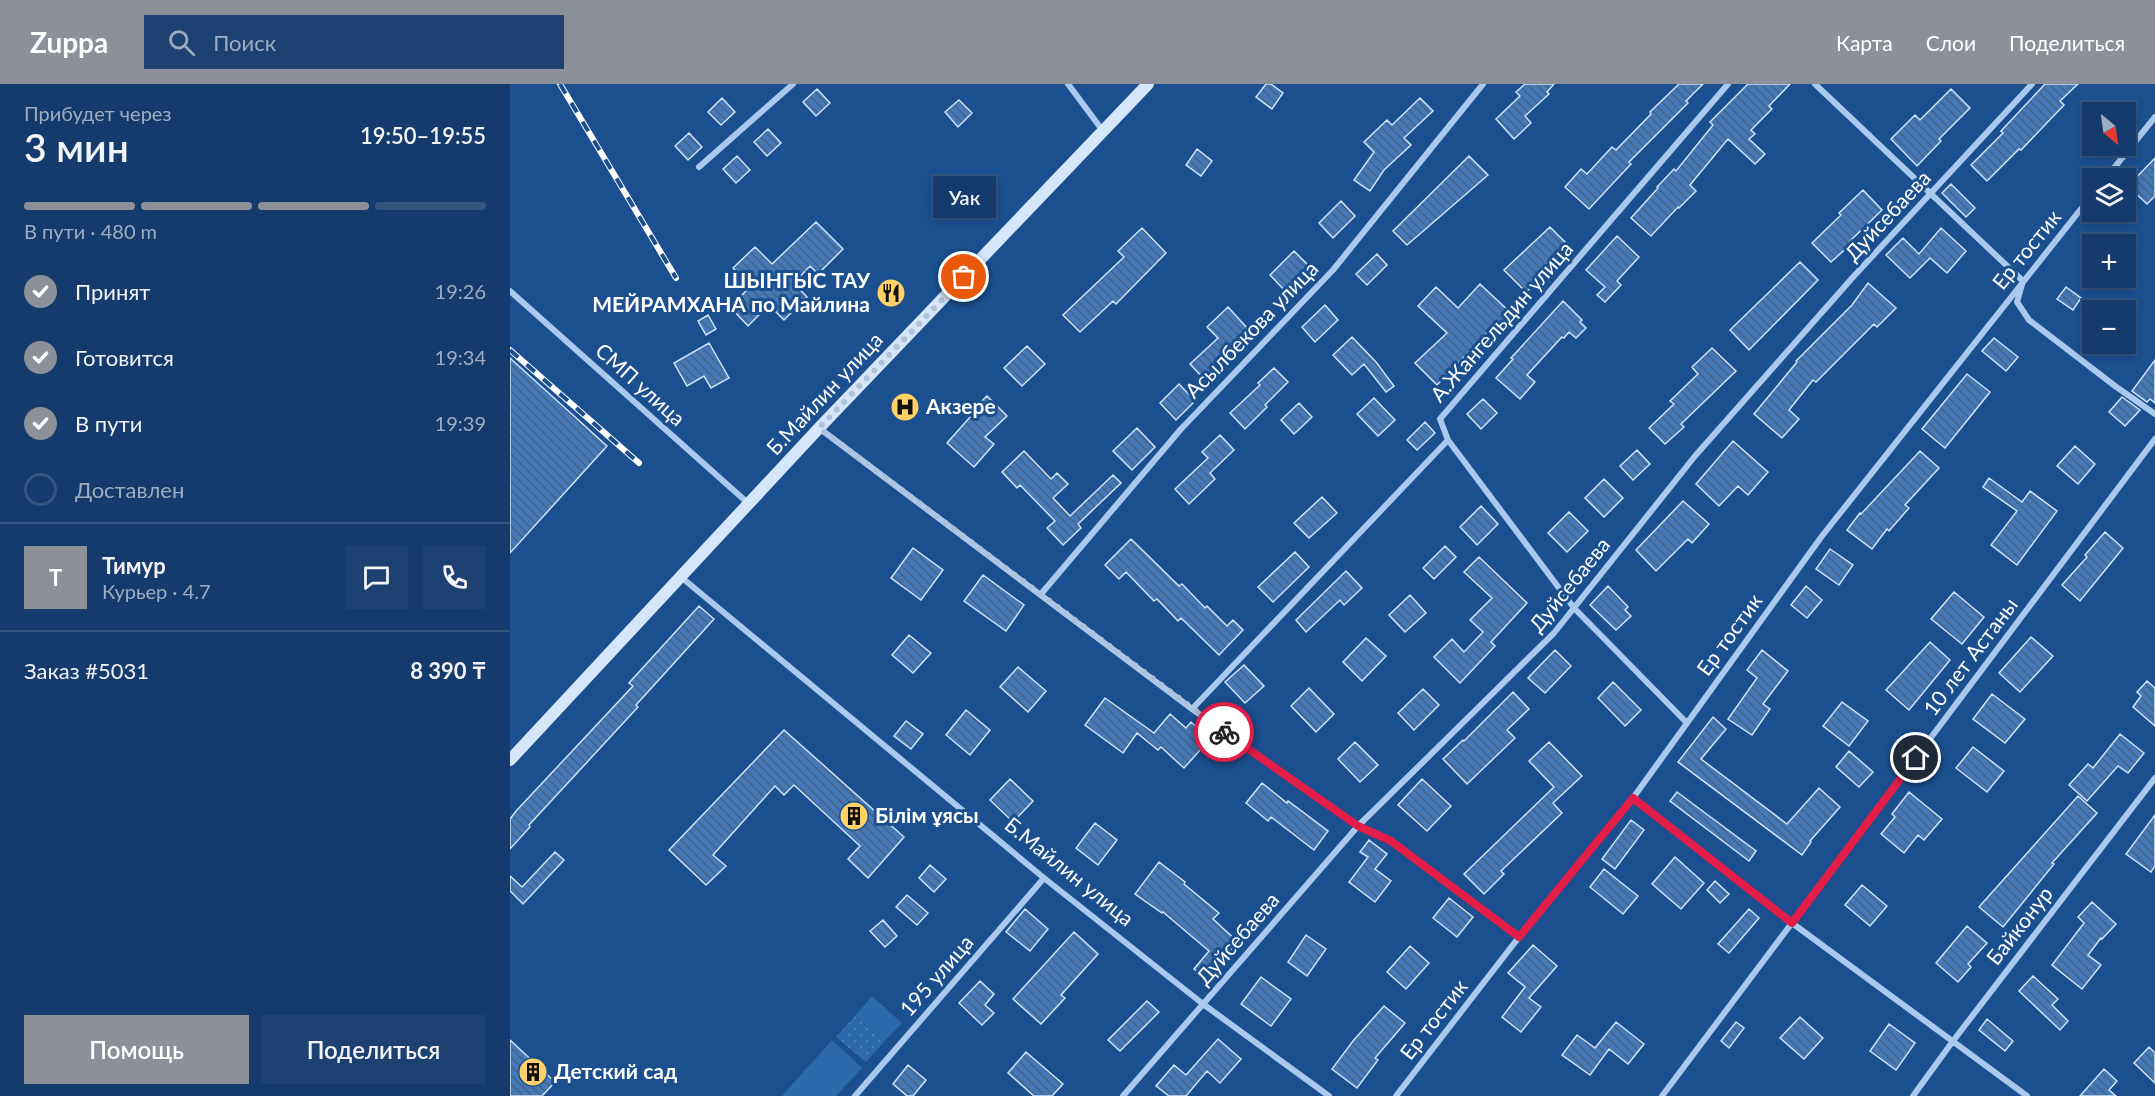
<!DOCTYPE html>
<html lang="ru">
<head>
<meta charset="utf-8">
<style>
	:root { --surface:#143b6b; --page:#1d4271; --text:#f1f3f6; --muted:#9dadc1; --line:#33557e; --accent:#8c9099 }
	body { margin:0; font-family:Lato,sans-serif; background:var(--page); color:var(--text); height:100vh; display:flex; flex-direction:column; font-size:22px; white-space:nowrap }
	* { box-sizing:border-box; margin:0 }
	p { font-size:20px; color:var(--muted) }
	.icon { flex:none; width:33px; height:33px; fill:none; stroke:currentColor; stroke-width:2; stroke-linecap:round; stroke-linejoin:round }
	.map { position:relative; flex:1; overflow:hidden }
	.side { display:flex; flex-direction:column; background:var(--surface); width:510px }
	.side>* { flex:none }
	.needle { width:39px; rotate:151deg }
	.tools { position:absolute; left:1572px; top:18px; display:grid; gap:12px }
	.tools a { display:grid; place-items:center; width:54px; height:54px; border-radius:0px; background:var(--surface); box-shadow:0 3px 9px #0003,0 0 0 2px var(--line); font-size:30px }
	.pin { position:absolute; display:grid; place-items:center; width:51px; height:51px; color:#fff; margin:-26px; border:3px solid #fff; border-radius:50%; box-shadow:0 2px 6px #0007 }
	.courier { position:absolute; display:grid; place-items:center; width:60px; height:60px; margin:-30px; border:4px solid #e11d48; border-radius:50%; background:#fff; color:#222; box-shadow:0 2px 8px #0007 }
	.bubble { position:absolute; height:42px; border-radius:0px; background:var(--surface); box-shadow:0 3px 9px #0003,0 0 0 2px var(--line); font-size:20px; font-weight:600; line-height:42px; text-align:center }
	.overview em { font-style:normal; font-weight:600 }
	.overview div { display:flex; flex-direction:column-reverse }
	.overview { display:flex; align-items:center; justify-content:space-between; height:102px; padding:0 24px }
	h1 { font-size:39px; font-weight:600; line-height:45px }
	.bar { display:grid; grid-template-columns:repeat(4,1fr); gap:9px 6px; align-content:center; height:72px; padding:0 24px }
	.bar i { height:8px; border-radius:4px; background:var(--line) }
	.bar .current { background:var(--accent) }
	.bar p { grid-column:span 4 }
	.line { display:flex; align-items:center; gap:15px; padding:0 24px; border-top:2px solid var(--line) }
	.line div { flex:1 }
	.round { display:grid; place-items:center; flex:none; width:63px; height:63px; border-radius:0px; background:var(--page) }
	ol { padding:0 24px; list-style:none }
	li { display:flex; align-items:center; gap:18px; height:66px }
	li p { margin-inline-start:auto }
	li .icon { padding:6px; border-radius:50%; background:var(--accent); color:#fff; stroke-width:4 }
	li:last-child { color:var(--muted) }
	li i { width:33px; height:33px; border:3px solid var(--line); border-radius:50% }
	.button { display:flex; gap:12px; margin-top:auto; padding:12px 24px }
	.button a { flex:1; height:69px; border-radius:0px; background:var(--accent); color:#fff; font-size:24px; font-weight:600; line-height:69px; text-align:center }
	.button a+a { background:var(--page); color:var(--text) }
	header { display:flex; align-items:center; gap:36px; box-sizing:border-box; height:84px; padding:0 30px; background:var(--accent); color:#fff }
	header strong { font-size:28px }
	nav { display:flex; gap:33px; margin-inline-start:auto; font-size:21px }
	.search { width:420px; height:54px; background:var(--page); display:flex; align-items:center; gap:15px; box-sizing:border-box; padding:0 21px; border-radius:0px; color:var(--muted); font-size:22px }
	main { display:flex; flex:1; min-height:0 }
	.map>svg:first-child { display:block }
	.grass { fill:url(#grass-dots) }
	.garden { fill:#2e69ad }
	.building { fill:url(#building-back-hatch); stroke:#cfe3fa; stroke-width:1.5 }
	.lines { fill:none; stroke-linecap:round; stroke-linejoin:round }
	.street { stroke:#a9c9ee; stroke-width:6 }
	.secondary { stroke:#d6e6fa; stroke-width:12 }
	.rail-casing { stroke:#fff; stroke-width:6 }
	.rail { stroke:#1b4f8f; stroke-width:4; stroke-dasharray:11; stroke-linecap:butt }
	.done { stroke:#afc1d8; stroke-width:6; stroke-dasharray:0 10.8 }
	.route { stroke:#e11d48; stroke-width:8 }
	.labels { text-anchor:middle; stroke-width:6; stroke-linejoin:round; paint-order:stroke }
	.street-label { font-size:21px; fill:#fff; stroke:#1b4f8f }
	.poi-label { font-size:21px; font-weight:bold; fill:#fff; stroke:#1b4f8f; text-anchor:start }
</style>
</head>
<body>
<header>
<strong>Zuppa</strong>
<div class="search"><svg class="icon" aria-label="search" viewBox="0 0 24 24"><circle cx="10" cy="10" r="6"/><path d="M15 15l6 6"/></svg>Поиск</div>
<nav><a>Карта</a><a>Слои</a><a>Поделиться</a></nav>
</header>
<main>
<section class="side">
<div class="overview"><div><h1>3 мин</h1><p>Прибудет через</p></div><em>19:50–19:55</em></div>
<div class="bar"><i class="current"></i><i class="current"></i><i class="current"></i><i></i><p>В пути · 480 m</p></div>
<ol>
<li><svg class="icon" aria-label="check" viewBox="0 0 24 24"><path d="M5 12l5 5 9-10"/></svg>Принят<p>19:26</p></li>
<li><svg class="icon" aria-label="check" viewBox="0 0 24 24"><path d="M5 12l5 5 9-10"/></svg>Готовится<p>19:34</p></li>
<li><svg class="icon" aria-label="check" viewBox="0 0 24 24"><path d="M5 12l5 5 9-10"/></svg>В пути<p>19:39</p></li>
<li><i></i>Доставлен</li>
</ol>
<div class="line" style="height:108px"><b class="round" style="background:var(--accent);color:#fff">Т</b><div><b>Тимур</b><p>Курьер · 4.7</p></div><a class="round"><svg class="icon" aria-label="chat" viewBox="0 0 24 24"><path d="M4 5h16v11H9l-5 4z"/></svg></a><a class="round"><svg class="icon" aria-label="phone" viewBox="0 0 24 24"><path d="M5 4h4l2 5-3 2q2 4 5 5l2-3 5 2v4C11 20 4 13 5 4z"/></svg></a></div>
<div class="line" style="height:78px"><div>Заказ #5031</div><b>8 390 ₸</b></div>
<div class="button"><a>Помощь</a><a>Поделиться</a></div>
</section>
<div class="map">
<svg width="1645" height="1012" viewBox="0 0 1645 1012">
	<defs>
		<pattern id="grass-dots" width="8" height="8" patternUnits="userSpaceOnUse" patternTransform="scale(1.5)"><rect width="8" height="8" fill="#2e69ad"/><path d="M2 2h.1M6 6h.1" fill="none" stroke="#4d80b9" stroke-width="1.8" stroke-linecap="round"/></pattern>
		<pattern id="building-back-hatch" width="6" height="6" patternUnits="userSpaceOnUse" patternTransform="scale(1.5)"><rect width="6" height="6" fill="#4478b7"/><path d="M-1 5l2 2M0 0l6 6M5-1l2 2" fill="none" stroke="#486282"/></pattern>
	</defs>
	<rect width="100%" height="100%" fill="#1b4f8f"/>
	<path class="grass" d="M345,932L374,958L356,978L326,953Z"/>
	<path class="garden" d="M362,912L392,939L374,958L345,932Z
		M322,956L352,984L326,1012H272Z"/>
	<path class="building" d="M756,0H761L773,9L762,25L746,13Z
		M1015,0H1044L1037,8L1039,10L1015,32L1021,39L1004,55L986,35L1010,12L1006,8Z
		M1169,0H1193L1176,17L1178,19L1119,78L1121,80L1079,125L1055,103L1071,85L1077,90L1102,63L1106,66L1141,30L1140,28Z
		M1238,0H1280L1259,22L1262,25L1241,46L1245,50L1239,55L1255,70L1245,80L1218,55L1180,101L1186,107L1169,124L1168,123L1141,152L1121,134L1148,104L1147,103L1164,85L1166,87L1203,41L1200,38Z
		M1535,0H1568L1550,17L1554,21L1511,66L1509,65L1477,97L1461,81L1493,49L1491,47Z
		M307,5L320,19L306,32L293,18Z
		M1441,5L1460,24L1429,55L1431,57L1407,82L1381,55L1405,31L1410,36Z
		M212,14L225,28L211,41L198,28Z
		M910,14L923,27L894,54L901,61L874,86L860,107L844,96L864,68L854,58L877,36L882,41Z
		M449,16L462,29L448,43L435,28Z
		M258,45L271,59L257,72L244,58Z
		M179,49L192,63L178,76L165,62Z
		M687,65L702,77L691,92L676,81Z
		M227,72L240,86L226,99L213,85Z
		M959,72L978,91L897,161L883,147Z
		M1645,74V112L1637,120L1618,102Z
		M1441,100L1465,124L1456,133L1432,109Z
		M1353,106L1372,126L1339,158L1341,160L1321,178L1302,159L1331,131L1329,129Z
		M831,117L845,132L823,154L809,139Z
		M306,138L333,165L308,190L300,182L284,199L297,213L274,236L259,221L238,242L220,223L241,202L223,184L245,163L262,180Z
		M1040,143L1057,160L1029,186L1034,191L1016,208L994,186Z
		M632,144L656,169L606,220L603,217L570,248L553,231L614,173L608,167Z
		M1431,144L1456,167L1437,189L1420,174L1400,194L1376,171L1393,154L1409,170Z
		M1107,152L1129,173L1107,197L1111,201L1095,218L1087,211L1095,203L1076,186Z
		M784,167L801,184L776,208L760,191Z
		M867,170L877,181L857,201L846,190Z
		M1290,178L1308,196L1239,266L1220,246Z
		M1358,199L1386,224L1367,243L1364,240L1306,298L1303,296L1279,326L1289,335L1272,354L1244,330L1287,278L1286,277L1342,221Z
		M970,200L1002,230L985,248L981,245L927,301L905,279L937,249L908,222L926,203L948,224Z
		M1556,203L1571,214L1563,226L1547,215Z
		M1053,217L1072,236L1070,238L1076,244L1066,254L1059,248L1054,254L1052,253L1017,291L1025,298L1010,315L986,294L1003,275L1001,274Z
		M815,221L828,236L805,258L792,243Z
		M718,223L739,246L707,277L710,280L694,295L680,280L708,254L697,243Z
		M198,231L206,245L196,251L188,237Z
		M842,253L866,278L884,302L876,308L854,280L842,291L823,271Z
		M1484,254L1508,273L1496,287L1472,267Z
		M199,259L219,294L201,304L194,292L177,302L164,279Z
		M517,262L535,280L512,302L494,284Z
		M1202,264L1226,287L1171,340L1174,343L1155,360L1139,344L1164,320L1160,317L1188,290L1182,283Z
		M0,274L97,362L0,469Z
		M1645,276V319L1640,315L1637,318L1622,307Z
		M764,284L778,298L755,321L757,323L735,345L720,329L750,301L748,299Z
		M1457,290L1480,308L1435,364L1412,345Z
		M669,300L685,317L666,336L650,319Z
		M477,312L497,332L475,353L484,360L464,383L437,359L461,332L459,329Z
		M1612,313L1630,326L1615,342L1599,328Z
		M864,314L885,336L868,352L847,330Z
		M973,315L987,329L971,345L957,330Z
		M789,319L802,333L784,350L771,336Z
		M915,338L925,349L907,366L897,356Z
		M627,344L645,363L622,386L603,367Z
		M710,351L724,366L700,389L705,395L679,420L665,405L698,374L692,368Z
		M1223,357L1258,388L1238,411L1228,402L1209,422L1186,400Z
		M1565,362L1585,380L1568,400L1547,382Z
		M1127,366L1140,380L1123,396L1110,382Z
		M514,367L541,395L547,389L558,400L543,414L560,432L603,391L611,399L568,440L571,444L553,461L537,444L545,437L510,401L507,404L492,388Z
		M1410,367L1429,384L1395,421L1399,424L1379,447L1377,445L1362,465L1337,446L1350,429L1351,430Z
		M1479,394L1512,418L1520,407L1547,427L1507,481L1481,461L1507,427L1473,403Z
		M1094,395L1113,414L1094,433L1075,414Z
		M812,413L827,429L799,454L784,439Z
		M1173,417L1199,440L1182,459L1178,455L1146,487L1126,466Z
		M971,422L988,440L967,461L950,443Z
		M1059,428L1078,447L1057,468L1038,449Z
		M1595,448L1613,464L1570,517L1552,501L1577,473L1575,471Z
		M621,455L669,502L672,500L695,524L697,522L717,542L723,536L733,546L709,571L671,534L668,537L647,515L644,517L616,488L609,495L595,481Z
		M935,462L946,473L924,495L913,484Z
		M403,464L433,486L411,516L381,494Z
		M1320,465L1343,481L1329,501L1306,485Z
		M785,468L799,483L763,518L748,503Z
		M969,473L1017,519L981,558L985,562L950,599L924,573L942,555L954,568L973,548L960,536L982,514L954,488Z
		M836,487L852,504L834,521L830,516L796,548L786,536Z
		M473,491L514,521L496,547L454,517Z
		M1098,502L1118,523L1115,526L1121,532L1106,546L1080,521Z
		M1296,502L1312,516L1297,534L1281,521Z
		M1444,508L1474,533L1452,560L1421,535Z
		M900,511L916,529L895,548L879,531Z
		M189,522L204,535L126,621L128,623L19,741L20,743L0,765V735L7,726L123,602L119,599Z
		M399,551L421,569L403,589L382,571Z
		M1521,553L1543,572L1510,608L1489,589Z
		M856,554L876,572L852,597L833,578Z
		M1420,558L1440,576L1399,626L1376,606Z
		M1045,566L1061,582L1035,609L1018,594Z
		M1252,566L1278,587L1253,620L1260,625L1242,651L1218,635L1247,594L1237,586Z
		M734,581L754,602L735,619L715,598Z
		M508,583L536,607L518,628L490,603Z
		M1637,597L1645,604V642L1623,623L1631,612L1627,608Z
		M1103,598L1131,626L1115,642L1088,614Z
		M799,604L824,630L806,648L781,622Z
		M913,605L929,621L904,646L888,629Z
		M1003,608L1019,625L997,646L1005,654L957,700L933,675L953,656L954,657Z
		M1482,610L1515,635L1495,659L1463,635Z
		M595,614L644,649L660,630L676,644L681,638L700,655L674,684L651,663L648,666L627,649L613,669L575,641Z
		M1332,618L1358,637L1339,662L1313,642Z
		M456,626L480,646L460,671L436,651Z
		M1203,633L1216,645L1191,675L1277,740L1309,704L1330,723L1300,757L1301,758L1292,771L1168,678Z
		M396,637L413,650L401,665L384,652Z
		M274,646L394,753L358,794L338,775L350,762L284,701L274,711L265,702L203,771L216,782L196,801L159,766Z
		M1610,650L1634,669L1618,689L1608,682L1577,717L1559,701L1578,680L1583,684Z
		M845,658L868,681L850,698L828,675Z
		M1039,658L1072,692L1043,719L1052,729L991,787L994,790L974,810L954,790L1044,703L1019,677Z
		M1463,663L1494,687L1477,708L1446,684Z
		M1339,667L1363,688L1349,703L1326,683Z
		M500,695L523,717L503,738L480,716Z
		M912,695L941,722L917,747L888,721Z
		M752,699L777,719L778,717L818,747L804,766L761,733L758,737L736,719Z
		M1167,708L1246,767L1239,777L1160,717Z
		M1399,708L1432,735L1414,756L1408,751L1394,769L1371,750L1385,733L1382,730Z
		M1568,712L1587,729L1542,779L1544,780L1493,843L1469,823Z
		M1645,731V782L1641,788L1616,770Z
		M1121,736L1134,746L1105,785L1092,775Z
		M585,739L607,756L588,781L566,764Z
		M859,756L877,770L865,785L881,797L865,818L839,798L858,773L850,768Z
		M45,768L54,776L13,820L0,807V792L12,803Z
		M1165,773L1194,799L1171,825L1142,800Z
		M649,778L675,798L674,800L709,829L703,835L728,858L696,895L684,885L699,867L653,828L652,829L625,810Z
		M420,781L436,795L424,808L409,794Z
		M1094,785L1128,812L1113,830L1080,803Z
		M1205,797L1219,810L1210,819L1197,806Z
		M1352,801L1377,822L1360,842L1335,821Z
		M397,811L418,829L407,841L386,823Z
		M939,814L963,833L947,853L923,834Z
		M1582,818L1606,840L1592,855L1591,854L1578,871L1591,881L1572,905L1542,881L1574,839L1568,833Z
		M515,825L538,845L520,867L496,848Z
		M1239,825L1249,834L1219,869L1208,860Z
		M373,836L387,852L375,863L360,847Z
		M1457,842L1477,859L1458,880L1461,883L1448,898L1426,879Z
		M564,848L588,870L551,911L555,914L531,940L503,915Z
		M796,851L816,865L797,892L778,878Z
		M1023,861L1047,882L1019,914L1031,923L1011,948L992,933L1015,903L998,889Z
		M900,862L919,879L896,905L877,888Z
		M1523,892L1548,915L1542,921L1558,937L1550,946L1509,907Z
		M751,893L781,915L761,942L731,920Z
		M470,897L484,910L475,921L484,929L472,941L449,919Z
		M637,917L649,928L610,967L598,956Z
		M874,922L895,939L865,974L868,976L847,1004L822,985L843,957Z
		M1290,933L1313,954L1294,975L1270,954Z
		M1477,935L1503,957L1495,967L1469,946Z
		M1106,938L1134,960L1118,980L1099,965L1080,991L1052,971L1067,951L1085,964Z
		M1226,938L1234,944L1219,964L1211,957Z
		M1379,940L1405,959L1386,986L1360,967Z
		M708,955L731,975L710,999L697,987L676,1012H659L646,1002L664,981L676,991Z
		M0,956L45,998L32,1012H0Z
		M1639,963L1645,969V999L1624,979Z
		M516,968L553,1000L542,1012H524L498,989Z
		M398,981L416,996L403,1012H397L383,1000Z
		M1594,985L1607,997L1599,1006L1606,1012H1570Z"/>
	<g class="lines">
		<path class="street" d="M558,0L593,47
			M1305,0L1513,197L1507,218L1519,236L1605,302L1645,330
			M189,83L283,0
			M1596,94L1645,33
			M0,207L239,420
			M309,344L682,625L848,742L881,757L1009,853
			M938,356L1064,524L1177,639
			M171,493L534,794L693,920L819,1012
			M531,510L671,345L823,186L973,0
			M682,625L938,356L930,335L1218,0
			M1123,714L1282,839L1517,1012
			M345,1012L534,794
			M613,1012L848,742L1044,549L1185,372L1344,192L1522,0
			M886,1012L1009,853L1123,714L1312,452L1582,111
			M1152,1012L1645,355
			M1403,1012L1443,957L1645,694"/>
		<path class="secondary" d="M0,676L309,344L638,0"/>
		<g class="rail-casing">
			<path id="rail" d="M50,0L166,194
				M0,266L129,379"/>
		</g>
		<use href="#rail" class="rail"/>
	</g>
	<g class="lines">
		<path class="done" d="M454,193L309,344L714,648"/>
		<path class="route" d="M714,648L848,742L881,757L1009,853L1123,714L1282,839L1406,674"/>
	</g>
	<defs>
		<g id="restaurant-disc" transform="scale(1.5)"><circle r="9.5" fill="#ffd166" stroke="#1b4f8f"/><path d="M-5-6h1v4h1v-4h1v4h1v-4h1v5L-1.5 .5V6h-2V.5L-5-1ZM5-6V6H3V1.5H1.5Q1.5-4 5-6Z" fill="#111"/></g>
		<g id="hospital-disc" transform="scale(1.5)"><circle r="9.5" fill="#ffd166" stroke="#1b4f8f"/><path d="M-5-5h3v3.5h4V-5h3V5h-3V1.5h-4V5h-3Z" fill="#111"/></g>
		<g id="building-disc" transform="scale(1.5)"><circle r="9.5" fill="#ffd166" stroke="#1b4f8f"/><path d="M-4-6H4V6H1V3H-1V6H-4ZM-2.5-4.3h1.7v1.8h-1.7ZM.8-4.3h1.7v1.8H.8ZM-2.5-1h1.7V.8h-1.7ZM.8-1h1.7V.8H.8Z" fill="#111"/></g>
	</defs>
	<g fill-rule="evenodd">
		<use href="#restaurant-disc" x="381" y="209"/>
		<use href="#hospital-disc" x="395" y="323"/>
		<use href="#building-disc" x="344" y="732"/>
		<use href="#building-disc" x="23" y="988"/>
	</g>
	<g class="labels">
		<g class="street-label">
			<text transform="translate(1378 132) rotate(-47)" y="7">Дуйсебаева</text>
			<text transform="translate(1517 166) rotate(-51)" y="7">Ер тостик</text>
			<text transform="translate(992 238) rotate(-49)" y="7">А.Жангельдин улица</text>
			<text transform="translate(742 246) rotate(-46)" y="7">Асылбекова улица</text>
			<text transform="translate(130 301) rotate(42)" y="7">СМП улица</text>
			<text transform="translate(315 310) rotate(-47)" y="7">Б.Майлин улица</text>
			<text transform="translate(1060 501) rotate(-51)" y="7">Дуйсебаева</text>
			<text transform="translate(1220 551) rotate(-54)" y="7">Ер тостик</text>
			<text transform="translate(1461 573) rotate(-53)" y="7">10 лет Астаны</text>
			<text transform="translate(559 788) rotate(39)" y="7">Б.Майлин улица</text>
			<text transform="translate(1510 842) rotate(-52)" y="7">Байконур</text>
			<text transform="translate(728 855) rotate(-49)" y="7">Дуйсебаева</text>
			<text transform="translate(427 892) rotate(-49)" y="7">195 улица</text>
			<text transform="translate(924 936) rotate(-52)" y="7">Ер тостик</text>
		</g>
		<g class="poi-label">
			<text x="360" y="204" text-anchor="end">ШЫНГЫС ТАУ<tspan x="360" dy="24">МЕЙРАМХАНА по Майлина</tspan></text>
			<text x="416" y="330">Акзере</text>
			<text x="365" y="739">Білім ұясы</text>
			<text x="44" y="995">Детский сад</text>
		</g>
	</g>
</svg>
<div class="tools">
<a><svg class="needle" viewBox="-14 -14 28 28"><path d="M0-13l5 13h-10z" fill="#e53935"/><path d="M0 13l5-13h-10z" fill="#9dadc1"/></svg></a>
<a><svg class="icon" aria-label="layers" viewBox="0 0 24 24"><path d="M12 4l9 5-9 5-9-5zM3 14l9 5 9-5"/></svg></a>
<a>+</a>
<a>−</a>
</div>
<div class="pin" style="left:454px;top:193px;background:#ea580c"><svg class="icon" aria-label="bag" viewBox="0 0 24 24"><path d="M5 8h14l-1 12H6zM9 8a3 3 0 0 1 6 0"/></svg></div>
<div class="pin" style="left:1406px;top:674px;background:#1f2937"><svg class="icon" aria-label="home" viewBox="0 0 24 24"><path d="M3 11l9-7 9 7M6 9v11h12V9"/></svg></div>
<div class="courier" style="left:714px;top:648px"><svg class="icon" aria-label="bike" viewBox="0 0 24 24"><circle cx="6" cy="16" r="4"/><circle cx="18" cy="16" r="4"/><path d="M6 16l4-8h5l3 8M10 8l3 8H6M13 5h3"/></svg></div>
<div class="bubble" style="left:423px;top:92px;width:63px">Уак</div>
</div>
</main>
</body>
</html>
